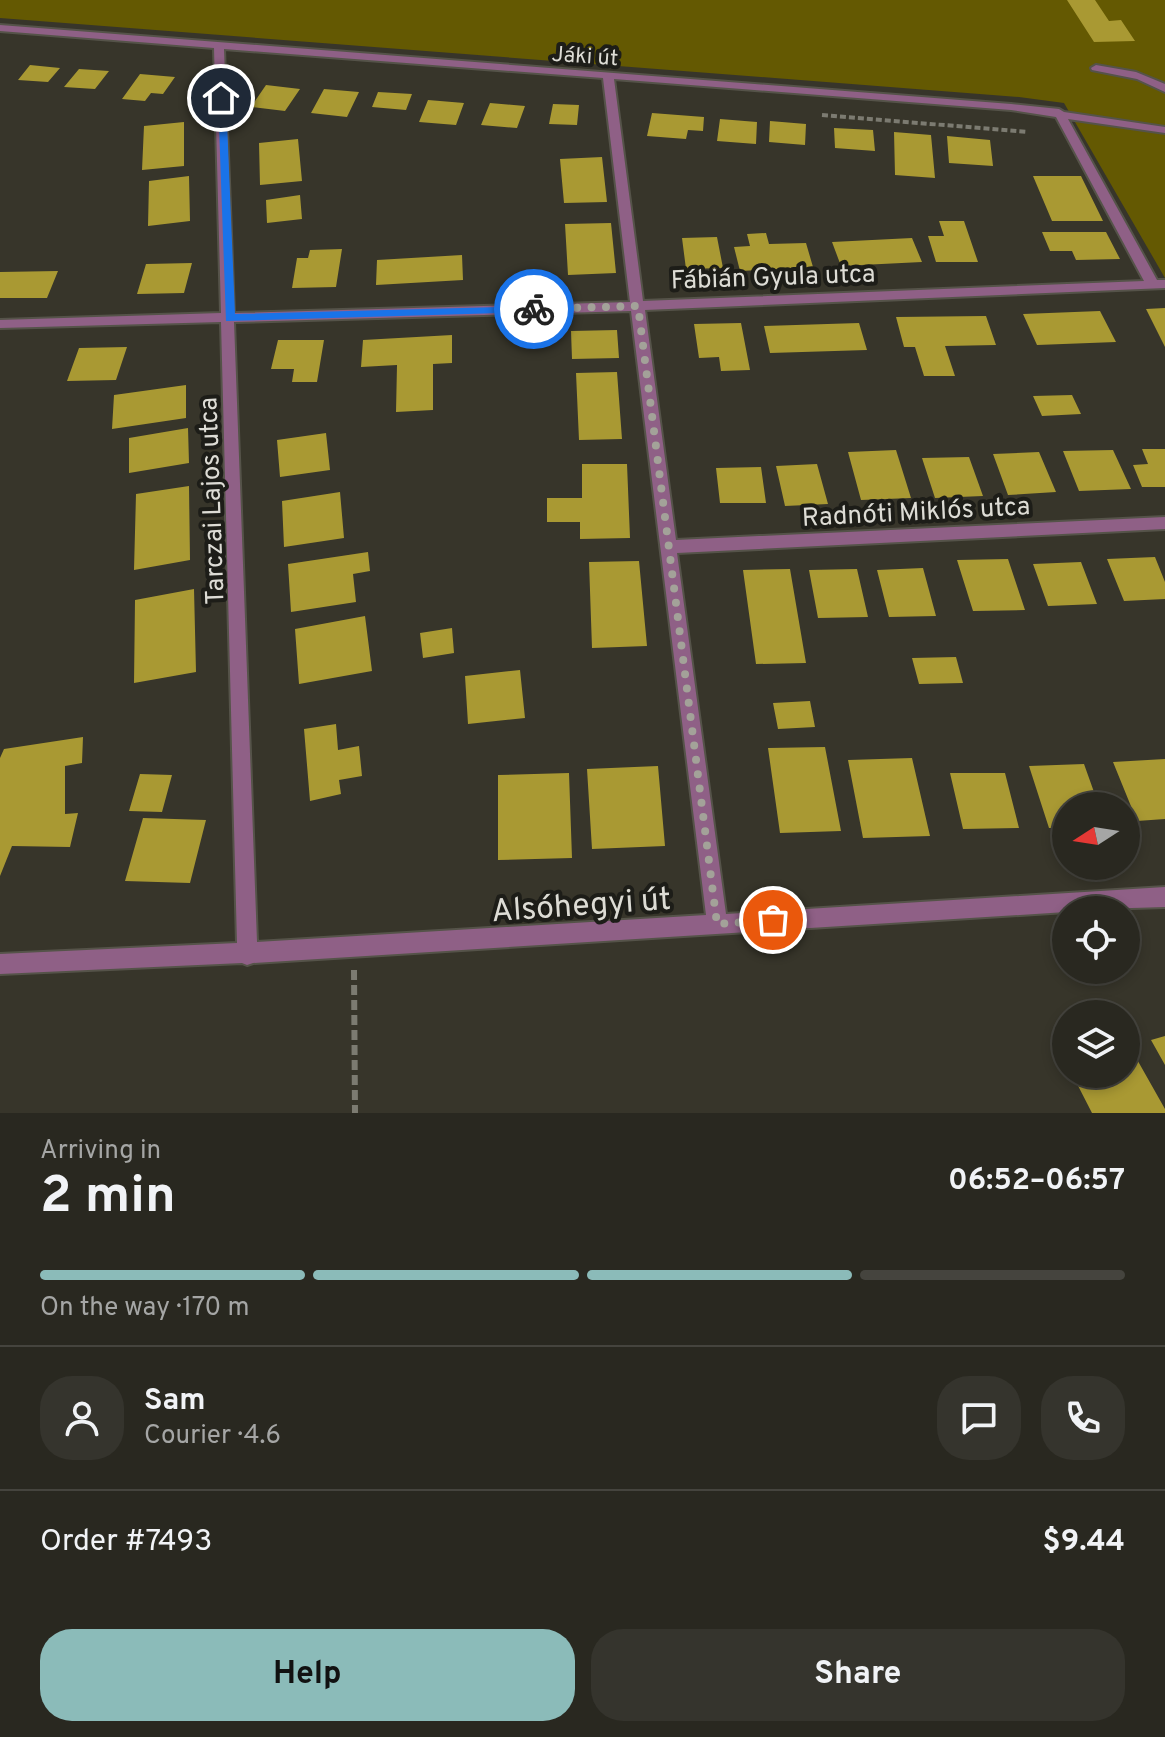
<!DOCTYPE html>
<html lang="en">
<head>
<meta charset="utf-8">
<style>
	:root { --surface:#292820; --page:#35342d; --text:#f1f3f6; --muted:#a5a6a5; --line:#45443e; --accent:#8bbbb9 }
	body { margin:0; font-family:Overpass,sans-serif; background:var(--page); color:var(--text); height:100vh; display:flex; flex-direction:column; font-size:30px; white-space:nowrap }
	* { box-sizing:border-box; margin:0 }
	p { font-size:26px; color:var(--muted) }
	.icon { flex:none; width:44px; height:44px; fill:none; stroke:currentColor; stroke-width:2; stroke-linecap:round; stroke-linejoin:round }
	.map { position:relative; height:1113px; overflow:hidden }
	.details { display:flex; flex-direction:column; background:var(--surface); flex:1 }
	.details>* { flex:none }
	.needle { width:52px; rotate:258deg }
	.buttons { position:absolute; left:1052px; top:792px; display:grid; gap:16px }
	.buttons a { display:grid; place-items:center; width:88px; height:88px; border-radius:50%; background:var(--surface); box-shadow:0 4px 12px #0003,0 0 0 2px var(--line); font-size:40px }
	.pin { position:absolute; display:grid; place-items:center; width:68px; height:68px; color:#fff; margin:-34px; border:4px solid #fff; border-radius:50%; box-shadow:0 2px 8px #0007 }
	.courier { position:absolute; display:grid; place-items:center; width:80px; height:80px; margin:-40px; border:6px solid #1a73e8; border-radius:50%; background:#fff; color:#222; box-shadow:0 2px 10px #0007 }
	.summary em { font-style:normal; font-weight:700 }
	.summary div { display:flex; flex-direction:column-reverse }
	.summary { display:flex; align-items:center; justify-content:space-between; height:136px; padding:0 40px }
	h1 { font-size:52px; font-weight:700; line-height:60px }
	.bar { display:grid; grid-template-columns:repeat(4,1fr); gap:12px 8px; align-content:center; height:96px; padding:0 40px }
	.bar i { height:10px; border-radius:6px; background:var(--line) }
	.bar .active { background:var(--accent) }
	.bar p { grid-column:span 4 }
	.line { display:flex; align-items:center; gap:20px; padding:0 40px; border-top:2px solid var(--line) }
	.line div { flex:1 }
	.round { display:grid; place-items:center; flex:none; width:84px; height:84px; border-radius:32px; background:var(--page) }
	.primary-button { display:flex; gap:16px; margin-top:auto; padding:16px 40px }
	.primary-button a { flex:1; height:92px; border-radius:32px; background:var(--accent); color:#111; font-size:32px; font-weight:700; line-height:92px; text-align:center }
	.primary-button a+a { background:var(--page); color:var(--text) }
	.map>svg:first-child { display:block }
	.green { fill:#645902 }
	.building { fill:#a99933 }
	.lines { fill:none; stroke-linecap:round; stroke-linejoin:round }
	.lane-casing { stroke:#555349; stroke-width:4 }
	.street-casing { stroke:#555349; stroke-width:4 }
	.path-far1 { stroke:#7c7b71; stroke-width:4; stroke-dasharray:6 3; stroke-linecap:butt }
	.path { stroke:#7c7b71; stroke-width:6; stroke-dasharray:10 5; stroke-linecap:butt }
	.lane { fill:#8f6086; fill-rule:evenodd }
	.street { fill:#8f6086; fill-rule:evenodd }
	.route { fill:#1a73e8 }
	.done { stroke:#a3a299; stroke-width:8; stroke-dasharray:0 14.4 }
	.labels { text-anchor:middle; stroke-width:8; stroke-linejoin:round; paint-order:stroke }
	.far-street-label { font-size:22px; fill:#dddcd5; stroke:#1d1d18 }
	.street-label { font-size:26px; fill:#dddcd5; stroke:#1d1d18 }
	.near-street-label { font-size:32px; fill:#dddcd5; stroke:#1d1d18 }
</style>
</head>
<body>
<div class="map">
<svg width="1165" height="1113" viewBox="0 0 1165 1113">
	<rect width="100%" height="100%" fill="#37352a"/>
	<path class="green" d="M0,0H1165V278L1064,103L1019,97L0,18Z"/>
	<path class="building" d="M1067,0H1095L1109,21L1121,20L1135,41L1094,42Z
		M30,65L60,68L48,82L18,80Z
		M79,69L109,71L95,89L64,87Z
		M140,74L175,77L163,94L151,93L145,101L122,99Z
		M266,85L300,89L285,111L251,107Z
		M324,89L359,92L347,117L311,113Z
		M378,92L412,94L406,110L372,107Z
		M428,100L464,103L456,125L419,122Z
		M490,103L525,106L517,128L481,125Z
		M553,104L579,105L577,125L549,124Z
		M652,113L704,117L703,131L688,130L686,139L647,136Z
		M720,119L757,122L756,144L717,141Z
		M770,121L806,124L805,145L769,142Z
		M184,122V166L142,170L144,126Z
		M834,128L873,130L875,151L835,148Z
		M894,132L931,135L935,178L895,175Z
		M947,136L990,140L993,166L949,163Z
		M298,139L302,181L260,185L259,143Z
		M602,157L607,202L564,203L560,159Z
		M189,176L190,221L148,226L149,181Z
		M1033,176H1081L1103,221H1052Z
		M300,195L302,219L267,223L266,200Z
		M939,221H964L978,262H936L928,236H944Z
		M611,223L616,273L568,275L565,224Z
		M1042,232H1106L1120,259L1076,260L1072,251H1050Z
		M766,233L769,244L806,243L813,267L740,271L734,247L750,246L747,234Z
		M717,237L723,268L686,269L682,238Z
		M912,238L922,262L841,266L832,242Z
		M342,249L336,287L292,288L297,258H308L310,250Z
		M462,255L463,280L376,285L377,260Z
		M192,263L184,293L137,294L146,264Z
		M58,271L47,298H0V272Z
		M1165,308V347L1146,309Z
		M1100,311L1116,342L1037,345L1023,314Z
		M986,316L996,345L945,346L955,376H924L915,347H904L896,317Z
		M741,323L750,370L721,371L719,357L699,358L694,324Z
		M859,323L867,350L770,353L764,326Z
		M617,330L619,358L572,359L571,331Z
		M452,335V363L433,364V410L396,412L397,365L361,367L363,340Z
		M278,340H324L317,382H292L294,369H271Z
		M127,347L116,380L67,381L79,348Z
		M617,372L622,439L579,440L576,373Z
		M186,385V418L112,429L114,395Z
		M1072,395L1081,414L1042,416L1033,396Z
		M188,428L189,463L129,473V438Z
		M326,433L330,470L280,477L277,440Z
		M1142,449H1165V487H1142L1133,465L1148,464Z
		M896,450L911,498L861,500L848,452Z
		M1113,450L1131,489L1079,491L1063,451Z
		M1039,452L1056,492L1008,495L993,454Z
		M969,457L983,496L935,498L922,458Z
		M582,464H627L630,538L580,539V522H547V498H582Z
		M817,464L828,504L785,506L776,466Z
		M761,467L766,503H720L716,468Z
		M189,486L190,560L134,570L136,494Z
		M340,492L344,538L284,547L282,501Z
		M368,552L370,571L353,574L356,602L291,612L288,564Z
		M1155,557L1165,582V599L1124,601L1107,559Z
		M1008,559L1025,610L973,611L957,560Z
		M639,561L647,646L592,648L589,562Z
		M1081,562L1097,604L1048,606L1033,564Z
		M923,568L936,616L889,617L877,570Z
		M790,569L806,663L756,664L743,570Z
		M857,569L868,617L818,618L809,570Z
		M194,589L196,672L134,683L135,600Z
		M365,616L372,671L299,684L295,629Z
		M452,628L454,653L423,658L420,633Z
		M956,657L963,683L919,684L912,658Z
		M520,670L525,718L468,724L465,676Z
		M810,701L815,727L778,729L773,703Z
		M336,724L338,750L359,746L362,776L339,780L341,794L310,801L304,729Z
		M83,737L82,763L65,766V814L78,813L70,847L12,846L0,876V758L4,749Z
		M825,747L841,831L780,833L768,748Z
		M912,758L930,836L863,838L848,760Z
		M1165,759V819L1137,821L1113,762Z
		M1084,764L1099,806H1066V828H1049L1029,766Z
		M658,766L665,846L592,849L587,769Z
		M569,773L572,858L498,860V775Z
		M950,773H1005L1019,828L963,829Z
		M140,774L172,775L162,812L129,811Z
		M143,818L206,820L190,883L125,881Z
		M1165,1036V1065L1151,1040Z
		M1126,1040L1165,1109V1113H1092L1072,1074H1126Z"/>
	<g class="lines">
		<g class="lane-casing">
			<path id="lane" d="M1096,65L1136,72L1165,84V92L1137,79L1092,70L1091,68Z"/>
		</g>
		<g class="street-casing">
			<path id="street" d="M0,25L1011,104L1059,109L1064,112L1165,127V133L1068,119L1157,280H1165V288L645,310L676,540L1165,517V529L677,553L726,914L1165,887V907L1066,910V912L253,963L247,965L242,963L0,974V954L237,943L221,322L0,328V320L221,313L214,48L0,31ZM224,49L603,78L630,302L234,313ZM614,79L1011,110L1056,117L1144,281L643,301ZM631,311L706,915L257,942L234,322Z"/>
		</g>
		<path class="path-far1" d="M822,115L1028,132"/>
		<path class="path" d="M354,970L355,1113"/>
		<use href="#lane" class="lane"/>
		<use href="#street" class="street"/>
	</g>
	<path class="route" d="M218,97L226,98L235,314L534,306L539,309L537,312L226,321Z"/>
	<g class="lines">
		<path class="done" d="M534,309L638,306L717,924L773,920"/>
	</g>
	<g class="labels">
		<g class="far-street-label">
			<text transform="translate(585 55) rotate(4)" y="8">Jáki út</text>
		</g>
		<g class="street-label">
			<text transform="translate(773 276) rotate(-2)" y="9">Fábián Gyula utca</text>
			<text transform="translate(211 501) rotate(-92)" y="9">Tarczai Lajos utca</text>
			<text transform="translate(916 511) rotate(-3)" y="9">Radnóti Miklós utca</text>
		</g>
		<g class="near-street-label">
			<text transform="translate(581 904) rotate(-4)" y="11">Alsóhegyi út</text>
		</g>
	</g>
</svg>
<div class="buttons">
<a><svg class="needle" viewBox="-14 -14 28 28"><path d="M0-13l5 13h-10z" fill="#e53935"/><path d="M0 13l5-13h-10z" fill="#a5a6a5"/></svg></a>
<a><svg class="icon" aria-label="locate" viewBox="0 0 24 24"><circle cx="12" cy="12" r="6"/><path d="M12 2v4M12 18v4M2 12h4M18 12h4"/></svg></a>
<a><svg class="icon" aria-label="layers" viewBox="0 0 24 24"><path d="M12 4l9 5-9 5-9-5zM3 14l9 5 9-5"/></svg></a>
</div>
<div class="pin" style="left:773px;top:920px;background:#ea580c"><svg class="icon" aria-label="bag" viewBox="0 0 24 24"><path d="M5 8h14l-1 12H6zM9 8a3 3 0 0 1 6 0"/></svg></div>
<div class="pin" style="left:221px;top:98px;background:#1f2937"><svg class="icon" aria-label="home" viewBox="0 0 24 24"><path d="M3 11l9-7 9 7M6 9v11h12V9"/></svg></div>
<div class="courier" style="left:534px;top:309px"><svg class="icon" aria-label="bike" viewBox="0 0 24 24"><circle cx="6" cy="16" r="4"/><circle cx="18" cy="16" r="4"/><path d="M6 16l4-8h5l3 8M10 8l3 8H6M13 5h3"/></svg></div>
</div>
<section class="details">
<div class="summary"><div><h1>2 min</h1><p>Arriving in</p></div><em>06:52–06:57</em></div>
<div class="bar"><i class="active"></i><i class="active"></i><i class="active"></i><i></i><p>On the way · 170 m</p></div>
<div class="line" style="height:144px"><a class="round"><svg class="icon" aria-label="person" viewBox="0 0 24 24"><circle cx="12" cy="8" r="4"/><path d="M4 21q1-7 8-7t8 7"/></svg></a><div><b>Sam</b><p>Courier · 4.6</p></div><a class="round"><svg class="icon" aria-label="chat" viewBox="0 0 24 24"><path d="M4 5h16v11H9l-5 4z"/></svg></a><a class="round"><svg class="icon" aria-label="phone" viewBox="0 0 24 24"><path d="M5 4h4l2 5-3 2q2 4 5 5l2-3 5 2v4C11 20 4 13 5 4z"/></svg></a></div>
<div class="line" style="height:104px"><div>Order #7493</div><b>$9.44</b></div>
<div class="primary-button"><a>Help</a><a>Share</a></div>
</section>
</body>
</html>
